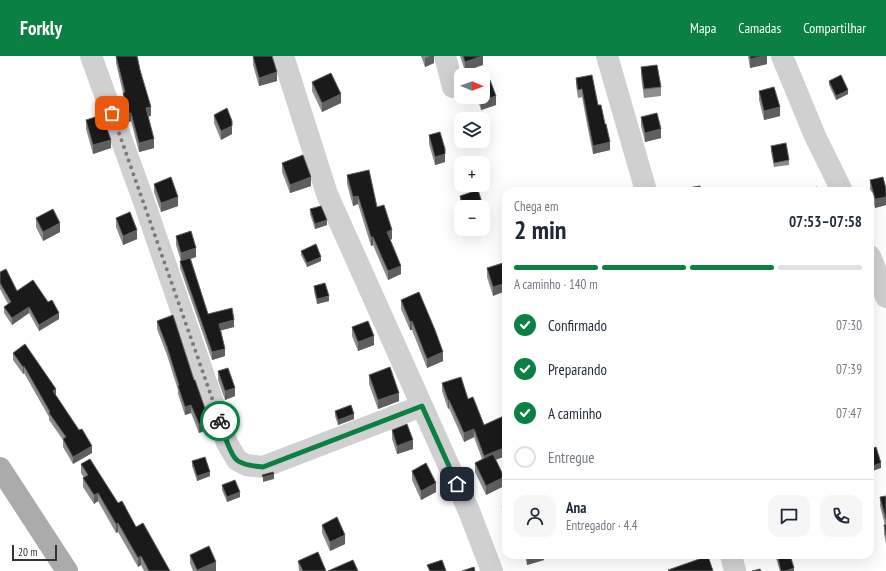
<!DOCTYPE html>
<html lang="pt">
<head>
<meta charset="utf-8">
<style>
	:root { --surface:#fff; --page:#f6f6f7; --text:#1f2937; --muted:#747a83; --line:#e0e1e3; --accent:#0b8043 }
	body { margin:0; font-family:"PT Sans Narrow",sans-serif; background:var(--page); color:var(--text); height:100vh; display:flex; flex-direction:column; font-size:15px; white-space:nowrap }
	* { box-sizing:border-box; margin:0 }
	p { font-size:13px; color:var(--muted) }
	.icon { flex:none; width:22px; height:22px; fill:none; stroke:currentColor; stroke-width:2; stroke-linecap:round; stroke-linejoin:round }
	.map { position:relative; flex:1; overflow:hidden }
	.side { position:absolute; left:502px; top:131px; width:372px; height:372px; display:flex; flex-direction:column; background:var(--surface); border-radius:12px; box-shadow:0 4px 16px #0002 }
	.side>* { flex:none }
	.needle { width:26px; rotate:91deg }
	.buttons { position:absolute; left:454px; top:12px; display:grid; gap:8px }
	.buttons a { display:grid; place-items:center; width:36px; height:36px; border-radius:8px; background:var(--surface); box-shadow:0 4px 16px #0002; font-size:20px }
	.scale { position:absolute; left:12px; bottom:10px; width:45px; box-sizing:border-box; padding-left:4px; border:2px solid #333; border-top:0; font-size:11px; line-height:14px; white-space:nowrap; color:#333; -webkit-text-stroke:3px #fff; paint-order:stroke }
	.pin { position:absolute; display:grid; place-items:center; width:34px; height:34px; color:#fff; margin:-17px; border-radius:8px; box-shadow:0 2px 6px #0006 }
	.courier { position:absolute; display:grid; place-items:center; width:40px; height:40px; margin:-20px; border:3px solid #0b8043; border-radius:50%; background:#fff; color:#222; box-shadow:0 1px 5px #0007 }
	.head em { font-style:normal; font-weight:700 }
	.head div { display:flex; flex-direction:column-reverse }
	.head { display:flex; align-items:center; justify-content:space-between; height:68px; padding:0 12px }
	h1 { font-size:26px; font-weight:700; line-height:30px }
	.bar { display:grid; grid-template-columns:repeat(4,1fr); gap:6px 4px; align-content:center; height:48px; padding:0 12px }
	.bar i { height:5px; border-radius:3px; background:var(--line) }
	.bar .selected { background:var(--accent) }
	.bar p { grid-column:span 4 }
	.line { display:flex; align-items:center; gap:10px; padding:0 12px; border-top:1px solid var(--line) }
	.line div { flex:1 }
	.round { display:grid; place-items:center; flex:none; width:42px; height:42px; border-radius:12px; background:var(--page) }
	ol { padding:0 12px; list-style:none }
	li { display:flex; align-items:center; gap:12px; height:44px }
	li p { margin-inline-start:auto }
	li .icon { padding:4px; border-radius:50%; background:var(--accent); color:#fff; stroke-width:4 }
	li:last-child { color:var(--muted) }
	li i { width:22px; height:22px; border:2px solid var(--line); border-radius:50% }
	header { display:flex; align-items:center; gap:24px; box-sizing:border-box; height:56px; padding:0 20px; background:var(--accent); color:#fff }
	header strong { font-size:19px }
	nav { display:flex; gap:22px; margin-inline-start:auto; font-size:14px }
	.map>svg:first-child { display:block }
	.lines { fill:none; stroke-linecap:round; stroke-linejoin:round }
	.minor { stroke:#d0d0d0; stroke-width:22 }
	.major { stroke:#ababab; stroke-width:22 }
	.wall { fill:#8c8c8c }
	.shaded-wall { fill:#5f5f5f }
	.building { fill:#1a1a1a; stroke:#5f5f5f }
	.done { stroke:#7a7a7a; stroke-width:4; stroke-dasharray:0 7.2 }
	.route { stroke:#0b8043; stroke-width:5 }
</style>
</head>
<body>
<header>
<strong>Forkly</strong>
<nav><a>Mapa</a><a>Camadas</a><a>Compartilhar</a></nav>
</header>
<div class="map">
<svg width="886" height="515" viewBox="0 0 886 515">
	<rect width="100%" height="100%" fill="#fff"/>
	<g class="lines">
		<path class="minor" d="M91,0L143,143L227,387L237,404L246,409L263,411L422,350
			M283,0L327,138L422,350L469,455L492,515
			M445,0L453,31
			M607,0L646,135
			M782,0L815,80L842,135
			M870,200L886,241
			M731,499L735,515"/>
		<path class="major" d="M0,412L67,515"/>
	</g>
	<path class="wall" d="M116,0H137L151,60H148L154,92L139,96L131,65L129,66L123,46V37L116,7Z
		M253,0L277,25L259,30L253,9Z
		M421,0H434V7L425,11Z
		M460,0H483V9L465,15Z
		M748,0H767V8L750,12Z
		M641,11L661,31V40L644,42L641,20Z
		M576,22L598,49L610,94L593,98L588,73L582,41L578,42L576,29Z
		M829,25L848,38L836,44L829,29Z
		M312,26L341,47L322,56L312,35Z
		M759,35L780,60L764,64L759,44Z
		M477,41H483L496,49L481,54Z
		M214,59L232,78L221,84L214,67Z
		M641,61L661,82L645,86L641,70Z
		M86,64L111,92L93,98L86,73Z
		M429,79L445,101V106L435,109L429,88Z
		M771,90L789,104V109L774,111L771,95Z
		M282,107L311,130L290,137L282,116Z
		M347,119L377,151L392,183L390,184L401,218L388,224L373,189L371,190L358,148L353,150L347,128Z
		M870,124L886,133V149L875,152L870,133Z
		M154,128L178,150L161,156L154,136Z
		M478,134L484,153V161L483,162V151H461V154L460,149V140Z
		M310,153L327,169L315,173L310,158Z
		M36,162L60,176L43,185L36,171Z
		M116,162L137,183L123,189L116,171Z
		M176,180L196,201L191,203L208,258L234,271L221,274L225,300L212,304L180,212V205H181L176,189Z
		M301,195L321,205L307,211L301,199Z
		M487,212L506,217L493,240L487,221Z
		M0,216L17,235L59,263L39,275L29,257L12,269L4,257V251L8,248L0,233Z
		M314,230L329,245L317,248L314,235Z
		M401,244L443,305L427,312L412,274H410L401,253Z
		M157,265L209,373L199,377L191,357L185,359L178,338V334L167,299L157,273Z
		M352,271L374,289L358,295L352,280Z
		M13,297L56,340L92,397L73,408L63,391V384L49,364V361L24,317L23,318L13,304Z
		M218,315L235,340L225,344L218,324Z
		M369,319L399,345L378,353L369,328Z
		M442,327L468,343L484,369L506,359V400L495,404L504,430L486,439L475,416V407L482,403L474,381L464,386L449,352L448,353L442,335Z
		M335,355L354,363L338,369L335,360Z
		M392,374L413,393L397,398L392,383Z
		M192,405L210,420L197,425L192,410Z
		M81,408L118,447L170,515H144L141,509L138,511L118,476L116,477L98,445L94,448L83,431V422H84L81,417Z
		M412,415L436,436L421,444L412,424Z
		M222,429L240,441L227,446L222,434Z
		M886,440V487L884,478V469H885L880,450V441Z
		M506,448V466L502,458V450Z
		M322,469L345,488L330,495L322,477Z
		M190,499L216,515H193L190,507Z
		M525,499H544V504L527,509Z
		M775,499H790L794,515H780Z
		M298,505L326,515H299Z"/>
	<path class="shaded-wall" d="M430,0H434V7L425,11V2Z
		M483,0V9L465,15V6Z
		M764,0H767V8L750,12V3Z
		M277,16V25L259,30V22Z
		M848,34V38L836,44V40Z
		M341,38V47L322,56V47Z
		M496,40V49L481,54V45Z
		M151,51V60L146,61V52Z
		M780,51V60L764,64V55Z
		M129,57H131V65L129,66Z
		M232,70V78L221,84V75Z
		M661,73V82L645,86V77Z
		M154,83V92L139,96V87Z
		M111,84V92L93,98V89Z
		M610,86V94L593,98V90Z
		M445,98V106L435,109V101Z
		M311,121V130L290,137V129Z
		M358,140V148L353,150V141Z
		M178,141V150L161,156V147Z
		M886,141V149L875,152V143Z
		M483,153H484V161L483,162Z
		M327,164V169L315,173V168Z
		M60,167V176L43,185V176Z
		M137,174V183L123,189V180Z
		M392,174V183L387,185V176Z
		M371,181H373V189L371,190Z
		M196,192V201L181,205V197Z
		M321,201V205L307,211V207Z
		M401,210V218L388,224V215Z
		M506,227V235L493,240V231Z
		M329,240V245L317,248V243Z
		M29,251V257L12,269V262Z
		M59,257V263L39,275V269Z
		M234,264V271L219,275V268Z
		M412,265V274H410V266Z
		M374,280V289L358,295V286Z
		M225,293V300L212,304V296Z
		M443,296V305L427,312V303Z
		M24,310V317L23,318V311Z
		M235,332V340L225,344V335Z
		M56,333V341L53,335Z
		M399,337V345L378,353V344Z
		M448,344H449V352L448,353Z
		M191,349V357L185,359V351Z
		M354,358V363L338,369V364Z
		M209,364V373L199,377V368Z
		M474,373V381L464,386V377Z
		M413,384V393L397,398V390Z
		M92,390V397L73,408V401Z
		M506,391V400L484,408V400Z
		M881,407V412L870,416V411Z
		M210,416V420L197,425V420Z
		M274,418V423L263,426V421Z
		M504,421V430L486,439V430Z
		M436,427V436L421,444V435Z
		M240,436V441L227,446V441Z
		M98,437V445L94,448V439Z
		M118,467V476L116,477V468Z
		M345,479V488L330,495V486Z
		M530,499H544V504L527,509V500Z
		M141,500V509L138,511V502Z
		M216,506V515H197V514Z
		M794,512V515H785Z"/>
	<path class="building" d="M116,0H137L140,14L151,51L146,52L154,83L139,87L131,57H129L123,37L125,36Z
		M253,0H272L277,16L259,22Z
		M463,0H482L465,6Z
		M750,0H764L750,3Z
		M657,9L661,31L644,33L641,11Z
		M331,17L341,38L322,47L312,26Z
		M592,19L598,49H601L605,68H606L610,86L593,90L588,65L582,33L578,34L576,22Z
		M841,19L848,34L836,40L829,25Z
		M490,24L496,40L481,45L480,41H483V26Z
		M774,31L780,51L764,55L759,35Z
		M227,52L232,65V70L221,75L214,59Z
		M657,57L661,73L645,77L641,61Z
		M102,59L111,84L93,89L86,64Z
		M440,76L445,93V98L435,101L429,79Z
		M786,87L789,104L774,107L771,90Z
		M303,99L311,121L290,129L282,107Z
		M369,114L377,151L384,149L392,174L387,176L401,210L388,215L373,181H371L358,140L353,141L347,119Z
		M171,121L178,141L161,147L154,128Z
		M883,121L886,133V141L875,143L870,124Z
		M700,130L701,135H689L688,132Z
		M817,131L818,135H804Z
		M478,134L484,153H483V151H463L460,140Z
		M321,150L327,164L315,168L310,153Z
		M53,153L60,167L43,176L36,162Z
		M130,156L137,174L123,180L116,162Z
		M191,175L196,192L181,197L176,180Z
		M316,188L321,201L307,207L301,195Z
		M190,202L208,258L232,252L234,264L219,268L225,293L212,296L180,205Z
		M503,207L506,217V227L493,231L487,212Z
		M6,213L17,235L33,224L48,246L52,244L59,257L39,269L29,251L12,262L4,251L11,246L0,227V216Z
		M325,227L329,240L317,243L314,230Z
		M419,236L435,274L443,296L427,303L412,265L410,266L401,244Z
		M173,259L194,324H195L209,364L199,368L191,349L185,351L178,330L179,329L167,291L157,265Z
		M368,265L374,280L358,286L352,271Z
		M25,288L56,333L53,335L79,374L82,373L92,390L73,401L63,383L66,381L49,357L50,356L24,310L23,311L13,297Z
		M390,311L399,337L378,344L369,319Z
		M228,312L235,332L225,335L218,315Z
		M461,321L468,343L473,341L484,369L506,359V391L484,400L474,373L464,377L449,344H448L442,327Z
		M351,349L354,358L338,364L335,355Z
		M407,368L413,384L397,390L392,374Z
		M876,391L881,407L870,411V393Z
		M493,398L504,421L486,430L475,407Z
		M205,401L210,416L197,420L192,405Z
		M90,403L118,447L122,445L136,471L143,467L170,515H149L141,500L138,502L118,467L116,468L98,437L94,439L83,422L88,419L81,408Z
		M426,407L436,427L421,435L412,415Z
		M273,416L274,418L263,421L262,419Z
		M235,424L240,436L227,441L222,429Z
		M886,440V464L880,441Z
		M506,448V457L502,450Z
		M337,461L345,479L330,486L322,469Z
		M886,468V479L884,469Z
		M209,490L216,506L197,514L190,499Z
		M318,496L326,515H303L298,505Z
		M777,499H790L794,512L785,515H781Z
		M708,500L713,515H669L668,514Z
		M353,504L358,515H328Z
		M442,504L446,515H430L427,509Z
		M474,511L475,515H462Z
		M760,513L761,515H752Z"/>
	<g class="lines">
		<path class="done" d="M112,57L220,365"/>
		<path class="route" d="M220,365C223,375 230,400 238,405C246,410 255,410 263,411L422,350L457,428"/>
	</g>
</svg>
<div class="buttons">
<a><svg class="needle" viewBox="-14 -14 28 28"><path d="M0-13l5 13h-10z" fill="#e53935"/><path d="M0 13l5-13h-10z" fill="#747a83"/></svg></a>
<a><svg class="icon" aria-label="layers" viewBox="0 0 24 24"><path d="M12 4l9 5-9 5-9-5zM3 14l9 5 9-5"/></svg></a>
<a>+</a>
<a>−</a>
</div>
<div class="scale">20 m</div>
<div class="pin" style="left:112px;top:57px;background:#ea580c"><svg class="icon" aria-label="bag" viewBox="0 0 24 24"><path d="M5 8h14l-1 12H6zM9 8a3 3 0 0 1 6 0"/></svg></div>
<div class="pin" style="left:457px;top:428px;background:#1f2937"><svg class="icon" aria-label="home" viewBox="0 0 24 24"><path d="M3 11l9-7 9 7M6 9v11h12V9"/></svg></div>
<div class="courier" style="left:220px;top:365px"><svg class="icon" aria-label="bike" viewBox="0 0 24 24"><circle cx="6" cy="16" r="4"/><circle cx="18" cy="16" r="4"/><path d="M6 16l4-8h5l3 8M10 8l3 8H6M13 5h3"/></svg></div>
<section class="side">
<div class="head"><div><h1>2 min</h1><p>Chega em</p></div><em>07:53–07:58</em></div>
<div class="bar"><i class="selected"></i><i class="selected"></i><i class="selected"></i><i></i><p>A caminho · 140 m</p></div>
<ol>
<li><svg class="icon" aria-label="check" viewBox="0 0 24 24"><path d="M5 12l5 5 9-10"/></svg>Confirmado<p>07:30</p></li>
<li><svg class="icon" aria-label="check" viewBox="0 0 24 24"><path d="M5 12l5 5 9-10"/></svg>Preparando<p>07:39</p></li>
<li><svg class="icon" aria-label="check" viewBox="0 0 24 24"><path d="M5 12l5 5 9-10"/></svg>A caminho<p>07:47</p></li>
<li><i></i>Entregue</li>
</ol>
<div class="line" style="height:72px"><a class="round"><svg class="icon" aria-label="person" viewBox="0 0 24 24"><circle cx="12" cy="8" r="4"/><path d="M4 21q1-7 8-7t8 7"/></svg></a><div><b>Ana</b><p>Entregador · 4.4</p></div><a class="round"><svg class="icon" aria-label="chat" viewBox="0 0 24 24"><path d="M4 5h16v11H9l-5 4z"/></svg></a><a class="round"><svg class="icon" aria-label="phone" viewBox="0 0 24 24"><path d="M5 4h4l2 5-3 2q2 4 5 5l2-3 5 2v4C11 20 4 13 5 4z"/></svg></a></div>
</section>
</div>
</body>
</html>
